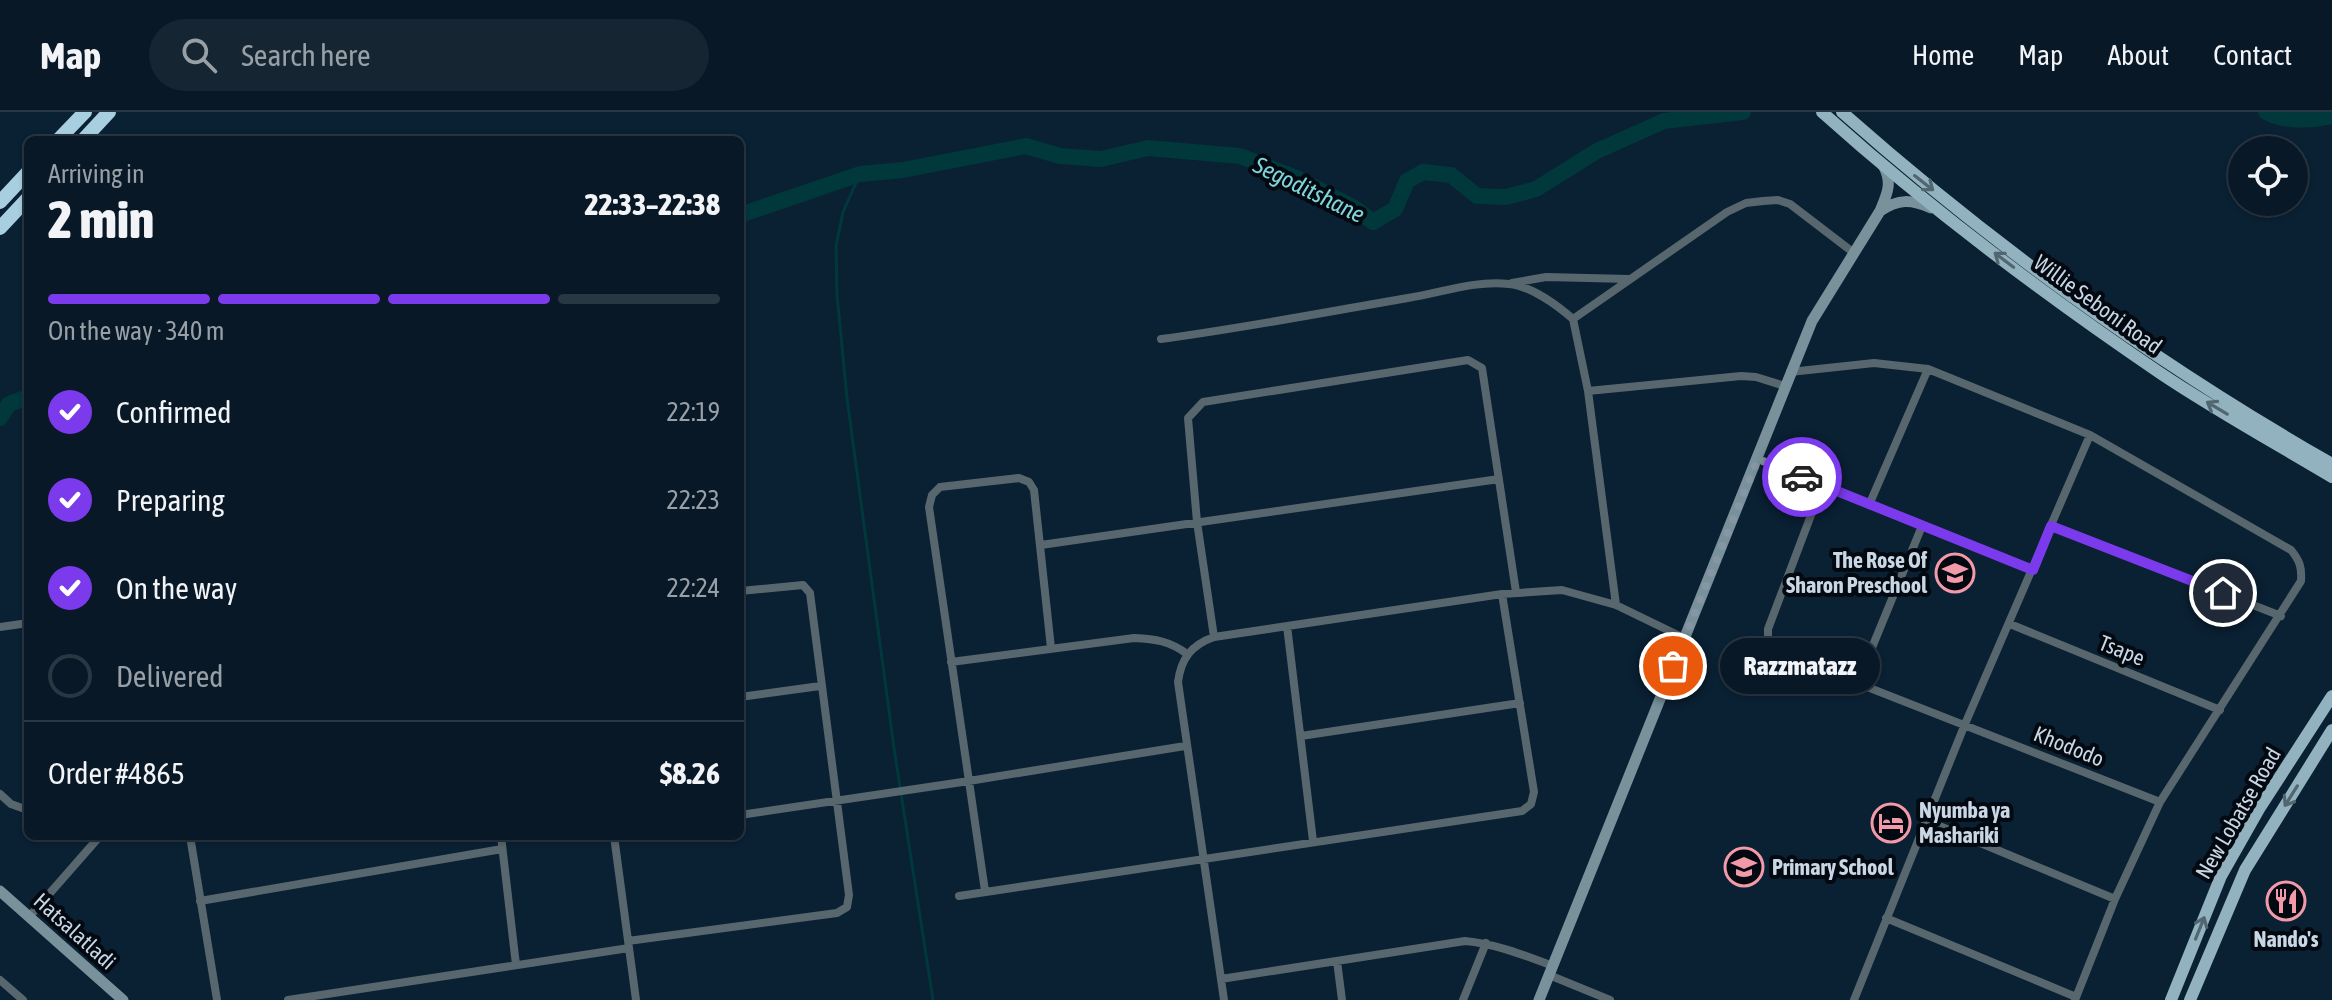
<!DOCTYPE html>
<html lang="en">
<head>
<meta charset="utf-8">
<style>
	:root { --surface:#081826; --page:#162532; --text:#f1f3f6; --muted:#98a0a7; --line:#293743; --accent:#7c3aed }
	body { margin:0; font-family:"Asap Condensed",sans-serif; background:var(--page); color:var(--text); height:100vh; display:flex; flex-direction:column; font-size:30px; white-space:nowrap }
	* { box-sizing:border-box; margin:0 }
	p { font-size:26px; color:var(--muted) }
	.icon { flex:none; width:44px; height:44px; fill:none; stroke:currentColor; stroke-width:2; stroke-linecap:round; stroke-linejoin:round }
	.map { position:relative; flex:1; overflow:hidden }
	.drawer { position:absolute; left:24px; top:24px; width:720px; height:704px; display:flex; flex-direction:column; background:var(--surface); border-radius:12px; box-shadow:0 2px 6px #0004,0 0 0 2px var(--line) }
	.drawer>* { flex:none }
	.tools { position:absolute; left:2228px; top:24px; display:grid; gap:16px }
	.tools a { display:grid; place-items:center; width:80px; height:80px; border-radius:50%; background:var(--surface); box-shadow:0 2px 6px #0004,0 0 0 2px var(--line); font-size:40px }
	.pin { position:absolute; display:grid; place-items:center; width:68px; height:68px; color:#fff; margin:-34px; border:4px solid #fff; border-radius:50%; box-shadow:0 2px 8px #0007 }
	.courier { position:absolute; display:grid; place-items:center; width:80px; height:80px; margin:-40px; border:6px solid #7c3aed; border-radius:50%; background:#fff; color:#222; box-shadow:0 2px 10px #0007 }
	.bubble { position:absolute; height:56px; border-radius:28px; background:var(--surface); box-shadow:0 2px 6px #0004,0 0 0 2px var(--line); font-size:26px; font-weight:800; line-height:56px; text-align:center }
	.overview em { font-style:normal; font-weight:800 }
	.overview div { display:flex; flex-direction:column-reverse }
	.overview { display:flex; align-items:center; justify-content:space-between; height:136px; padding:0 24px }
	h1 { font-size:52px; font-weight:800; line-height:60px }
	.bar { display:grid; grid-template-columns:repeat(4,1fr); gap:12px 8px; align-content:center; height:96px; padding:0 24px }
	.bar i { height:10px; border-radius:6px; background:var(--line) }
	.bar .current { background:var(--accent) }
	.bar p { grid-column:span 4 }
	.line { display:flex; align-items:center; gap:20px; padding:0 24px; border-top:2px solid var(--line) }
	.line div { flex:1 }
	ol { padding:0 24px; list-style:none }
	li { display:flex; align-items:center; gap:24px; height:88px }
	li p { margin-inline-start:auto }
	li .icon { padding:8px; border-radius:50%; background:var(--accent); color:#fff; stroke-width:4 }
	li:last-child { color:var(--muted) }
	li i { width:44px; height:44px; border:4px solid var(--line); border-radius:50% }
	header { display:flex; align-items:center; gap:48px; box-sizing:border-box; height:112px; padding:0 40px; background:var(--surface); border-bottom:2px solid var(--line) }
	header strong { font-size:38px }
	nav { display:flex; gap:44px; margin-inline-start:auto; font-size:28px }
	.search { width:560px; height:72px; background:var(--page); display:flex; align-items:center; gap:20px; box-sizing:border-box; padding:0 28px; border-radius:44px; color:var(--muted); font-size:30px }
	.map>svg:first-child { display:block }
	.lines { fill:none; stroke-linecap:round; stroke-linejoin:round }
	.stream { stroke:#00383b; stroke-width:3 }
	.river { stroke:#00383b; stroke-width:16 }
	.street { stroke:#58676d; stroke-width:8 }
	.secondary { stroke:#78919b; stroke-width:11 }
	.primary { stroke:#91b2be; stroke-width:12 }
	.highway { stroke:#a8cfdf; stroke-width:14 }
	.oneway { stroke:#516670 }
	.done { stroke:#8696a5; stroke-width:8; stroke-dasharray:0 14.4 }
	.route { stroke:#7c3aed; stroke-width:10 }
	.labels { text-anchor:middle; stroke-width:8; stroke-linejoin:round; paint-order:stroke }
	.street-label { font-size:22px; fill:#c9d6e3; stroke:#030911 }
	.poi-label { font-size:22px; font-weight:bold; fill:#c9d6e3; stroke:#030911; text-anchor:start }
	.water-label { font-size:24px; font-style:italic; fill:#7fd5d9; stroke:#030911 }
</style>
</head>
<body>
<header>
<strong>Map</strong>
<div class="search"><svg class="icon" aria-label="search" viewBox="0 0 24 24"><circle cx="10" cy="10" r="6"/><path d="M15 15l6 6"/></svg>Search here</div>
<nav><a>Home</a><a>Map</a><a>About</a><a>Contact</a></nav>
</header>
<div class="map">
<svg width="2332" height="888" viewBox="0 0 2332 888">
	<rect width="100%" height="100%" fill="#0a2033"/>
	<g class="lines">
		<path class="stream" d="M860,62L843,100L836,134L837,183L847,286L894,636L933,888"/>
		<path class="river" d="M2266,0C2284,10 2312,9 2332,4
			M740,103L860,62L903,58L1026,34L1060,44L1101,47L1148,36L1240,44L1299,67L1353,95L1373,110L1395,97L1407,69L1423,60L1451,63L1477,84L1506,85L1536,77L1597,39L1664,9L1743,0
			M0,306L9,292L28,285"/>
		<path class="street" d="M1512,171L1546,165L1629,167
			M1573,207L1727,100L1746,91L1763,89L1778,88L1790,92L1854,141
			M1161,227C1244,216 1326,200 1408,186C1441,181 1474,168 1509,172C1531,174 1557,193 1573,207L1588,279
			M1790,260L1874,251L1928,257L2090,323L2291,438C2300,449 2302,456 2301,469L2160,690L2115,787L2075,888
			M1758,347L2033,458
			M1822,374L1768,517V529L1773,538L2160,690
			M1869,393L1928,257
			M2051,414L2281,504
			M1041,433L1499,367
			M1616,493L1588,279L1741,264L1756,265L1785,274
			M2010,512L2220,598
			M1287,514L1313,729
			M0,515L28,511
			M1214,525L1197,410L1188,306L1203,290L1468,248L1482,256L1516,480
			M951,550L1134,526C1155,527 1170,529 1187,542
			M1857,572L1922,414
			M740,585L820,574
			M1301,624L1520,591
			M0,682L11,692L22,696L28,694
			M740,703L969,669L1185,634
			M1925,708L2115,787
			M190,724L217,888
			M501,724L516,853
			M614,724L636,888
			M985,779L929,395L932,383L940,375L1019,366L1029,370L1034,378L1051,536
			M959,784L1522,699L1531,692L1534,680L1502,482
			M200,789L502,737
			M29,805L100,724
			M1886,806L2076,885
			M628,829L837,801L847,795L849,783L810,481L803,473L740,479
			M1337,849L1342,888
			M1549,863L1610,888
			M1221,867L1465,829C1497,832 1523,843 1553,854
			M0,868L23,888
			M288,888L629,836
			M1224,888L1178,570C1181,547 1191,533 1214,525L1502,482L1562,478L1616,493L1684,526
			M1463,888L1486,831
			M1854,888L1965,612L2090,323"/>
		<path class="secondary" d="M1880,99C1899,87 1910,87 1931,96
			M0,779L123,888
			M1539,888L1812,209L1880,99C1887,82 1893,71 1883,53"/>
		<path class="primary" d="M1822,0C1928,95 2042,181 2160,261C2215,298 2275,331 2332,365
			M1842,0C1991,132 2159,253 2332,352
			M2171,888L2221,764L2259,697L2332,584
			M2190,888L2245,758L2332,618"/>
		<path class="highway" d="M58,28L85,0
			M83,28L109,0
			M0,90L28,60
			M0,116L28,86"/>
	</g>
	<defs><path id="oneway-shaft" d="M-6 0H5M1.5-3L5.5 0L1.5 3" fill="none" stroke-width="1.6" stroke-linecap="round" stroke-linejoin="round" transform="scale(2)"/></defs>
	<g class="oneway">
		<use href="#oneway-shaft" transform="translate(1924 71) rotate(38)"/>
		<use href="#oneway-shaft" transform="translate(2004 148) rotate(-143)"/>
		<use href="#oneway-shaft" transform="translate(2217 296) rotate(-149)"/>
		<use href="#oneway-shaft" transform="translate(2291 684) rotate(122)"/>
		<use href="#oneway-shaft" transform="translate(2200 816) rotate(-68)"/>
	</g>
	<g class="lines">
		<path class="done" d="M1673,554L1758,347L1802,365"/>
		<path class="route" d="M1802,365L2033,458L2051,414L2223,481"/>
	</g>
	<defs>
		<g id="school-ring" transform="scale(2)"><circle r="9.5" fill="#030911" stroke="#f39aaa" stroke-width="1.5"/><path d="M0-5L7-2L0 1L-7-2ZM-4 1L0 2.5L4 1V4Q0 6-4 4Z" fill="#f39aaa"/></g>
		<g id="hotel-ring" transform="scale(2)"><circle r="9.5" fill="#030911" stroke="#f39aaa" stroke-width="1.5"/><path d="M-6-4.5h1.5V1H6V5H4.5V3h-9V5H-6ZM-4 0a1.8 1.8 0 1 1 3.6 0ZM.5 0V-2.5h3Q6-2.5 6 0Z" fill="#f39aaa"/></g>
		<g id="restaurant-ring" transform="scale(2)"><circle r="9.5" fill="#030911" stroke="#f39aaa" stroke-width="1.5"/><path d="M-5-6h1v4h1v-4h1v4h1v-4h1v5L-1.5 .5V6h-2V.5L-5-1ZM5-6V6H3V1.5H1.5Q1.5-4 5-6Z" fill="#f39aaa"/></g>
	</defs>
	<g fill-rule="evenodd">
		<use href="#school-ring" x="1955" y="461"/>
		<use href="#hotel-ring" x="1891" y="711"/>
		<use href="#school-ring" x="1744" y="755"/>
		<use href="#restaurant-ring" x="2286" y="789"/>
	</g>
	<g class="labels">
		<g class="street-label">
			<text transform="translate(2098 192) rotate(36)" y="8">Willie Seboni Road</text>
			<text transform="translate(2122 538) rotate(22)" y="8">Tsape</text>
			<text transform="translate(2069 634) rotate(22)" y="8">Khododo</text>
			<text transform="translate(2238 701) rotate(-60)" y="8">New Lobatse Road</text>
			<text transform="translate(75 819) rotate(42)" y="8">Hatsalatladi</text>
		</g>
		<g class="poi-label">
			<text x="1927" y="456" text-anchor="end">The Rose Of<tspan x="1927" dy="25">Sharon Preschool</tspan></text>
			<text x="1919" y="706">Nyumba ya<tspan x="1919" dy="25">Mashariki</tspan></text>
			<text x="1772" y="763">Primary School</text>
			<text x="2286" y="835" text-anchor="middle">Nando's</text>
		</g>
		<g class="water-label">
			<text transform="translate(1309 78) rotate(26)" y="8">Segoditshane</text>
		</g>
	</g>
</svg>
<div class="tools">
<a><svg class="icon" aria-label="locate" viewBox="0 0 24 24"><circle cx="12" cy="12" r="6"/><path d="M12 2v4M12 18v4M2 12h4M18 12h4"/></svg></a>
</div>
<div class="pin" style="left:1673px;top:554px;background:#ea580c"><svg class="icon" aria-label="bag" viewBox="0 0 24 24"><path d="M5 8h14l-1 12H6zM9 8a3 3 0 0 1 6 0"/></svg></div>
<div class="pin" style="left:2223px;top:481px;background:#1f2937"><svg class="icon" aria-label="home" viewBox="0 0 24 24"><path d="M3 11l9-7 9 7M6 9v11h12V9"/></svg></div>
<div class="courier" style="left:1802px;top:365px"><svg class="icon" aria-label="car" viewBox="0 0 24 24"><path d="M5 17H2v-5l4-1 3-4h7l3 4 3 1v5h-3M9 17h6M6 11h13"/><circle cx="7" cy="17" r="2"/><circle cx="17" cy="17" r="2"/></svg></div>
<div class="bubble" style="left:1720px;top:526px;width:160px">Razzmatazz</div>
<section class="drawer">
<div class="overview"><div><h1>2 min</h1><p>Arriving in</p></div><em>22:33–22:38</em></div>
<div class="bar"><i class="current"></i><i class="current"></i><i class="current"></i><i></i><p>On the way · 340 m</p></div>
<ol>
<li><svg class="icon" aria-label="check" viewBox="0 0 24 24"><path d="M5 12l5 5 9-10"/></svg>Confirmed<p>22:19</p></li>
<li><svg class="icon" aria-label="check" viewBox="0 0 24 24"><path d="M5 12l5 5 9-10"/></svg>Preparing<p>22:23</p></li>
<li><svg class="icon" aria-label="check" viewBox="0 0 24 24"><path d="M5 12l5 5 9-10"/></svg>On the way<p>22:24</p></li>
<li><i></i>Delivered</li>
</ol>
<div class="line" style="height:104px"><div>Order #4865</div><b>$8.26</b></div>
</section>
</div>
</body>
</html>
